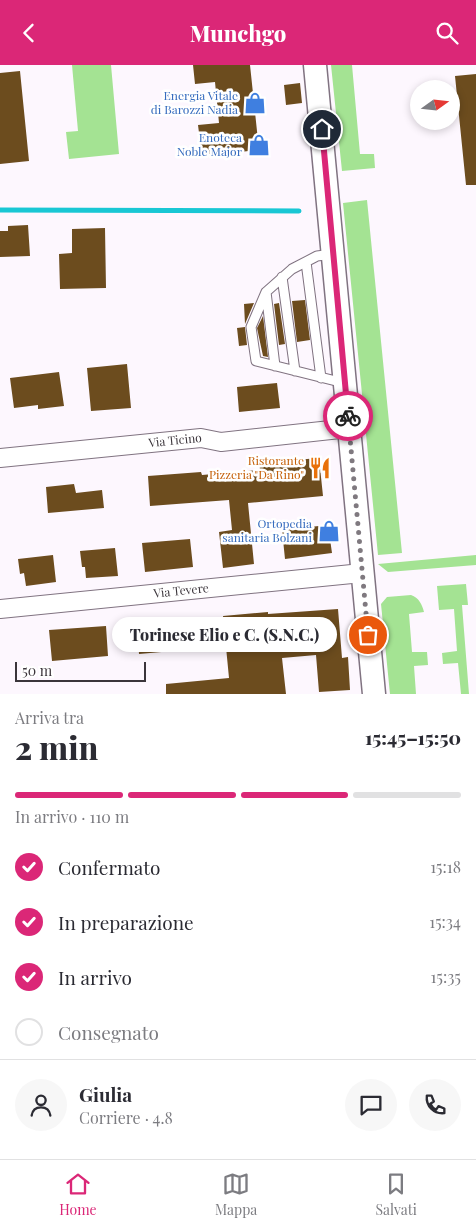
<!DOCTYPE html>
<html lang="it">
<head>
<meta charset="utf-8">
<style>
	:root { --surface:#fff; --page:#f7f7f7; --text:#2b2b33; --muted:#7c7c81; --line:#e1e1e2; --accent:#db2777 }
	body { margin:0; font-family:"Playfair Display",serif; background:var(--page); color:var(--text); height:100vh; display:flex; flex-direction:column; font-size:19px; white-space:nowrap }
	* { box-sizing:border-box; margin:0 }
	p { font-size:16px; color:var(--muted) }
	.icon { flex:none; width:28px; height:28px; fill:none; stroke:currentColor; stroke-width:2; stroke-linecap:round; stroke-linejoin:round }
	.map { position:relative; height:629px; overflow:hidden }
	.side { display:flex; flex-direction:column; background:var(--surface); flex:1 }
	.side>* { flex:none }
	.needle { width:32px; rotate:75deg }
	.controls { position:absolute; left:410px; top:15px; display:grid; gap:10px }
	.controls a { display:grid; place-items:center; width:50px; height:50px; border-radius:50%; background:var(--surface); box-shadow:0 2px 8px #0003; font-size:25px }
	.scale { position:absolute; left:15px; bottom:12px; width:131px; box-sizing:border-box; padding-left:5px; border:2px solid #3b353b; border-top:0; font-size:14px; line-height:18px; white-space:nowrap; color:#3b353b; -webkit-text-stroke:4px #fff; paint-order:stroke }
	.pin { position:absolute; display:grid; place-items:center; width:42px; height:42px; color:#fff; margin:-21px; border:2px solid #fff; border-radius:50%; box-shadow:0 1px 5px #0007 }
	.courier { position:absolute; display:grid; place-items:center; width:50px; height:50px; margin:-25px; border:4px solid #db2777; border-radius:50%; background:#fff; color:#222; box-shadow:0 1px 6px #0007 }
	.bubble { position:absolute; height:35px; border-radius:18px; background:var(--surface); box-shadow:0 2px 8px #0003; font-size:16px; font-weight:800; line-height:35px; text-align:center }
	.head em { font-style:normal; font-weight:800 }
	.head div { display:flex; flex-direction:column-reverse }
	.head { display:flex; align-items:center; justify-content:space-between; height:85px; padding:0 15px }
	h1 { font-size:32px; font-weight:800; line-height:38px }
	.bar { display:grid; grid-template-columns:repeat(4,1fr); gap:8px 5px; align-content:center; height:60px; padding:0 15px }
	.bar i { height:6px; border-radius:4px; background:var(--line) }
	.bar .selected { background:var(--accent) }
	.bar p { grid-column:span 4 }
	.line { display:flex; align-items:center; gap:12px; padding:0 15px; border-top:1px solid var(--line) }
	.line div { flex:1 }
	.round { display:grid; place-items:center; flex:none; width:52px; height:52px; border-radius:26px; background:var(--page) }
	ol { padding:0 15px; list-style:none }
	li { display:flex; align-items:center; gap:15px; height:55px }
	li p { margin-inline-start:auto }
	li .icon { padding:5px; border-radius:50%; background:var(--accent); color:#fff; stroke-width:4 }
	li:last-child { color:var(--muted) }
	li i { width:28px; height:28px; border:2px solid var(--line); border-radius:50% }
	header { display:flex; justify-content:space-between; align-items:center; height:65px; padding:0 15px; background:var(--accent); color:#fff; font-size:22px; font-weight:800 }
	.tab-bar { display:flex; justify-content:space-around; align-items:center; height:70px; border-top:1px solid var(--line); background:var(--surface); font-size:14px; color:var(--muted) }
	.tab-bar a { display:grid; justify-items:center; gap:2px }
	.tab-bar .selected { color:var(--accent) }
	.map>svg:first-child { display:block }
	.green { fill:#a4e393 }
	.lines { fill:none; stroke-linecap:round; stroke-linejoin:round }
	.stream { stroke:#19c7d4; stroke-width:5 }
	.building { fill:#6c4c1e }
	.service-casing { stroke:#807381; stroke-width:11 }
	.minor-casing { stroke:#807381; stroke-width:20 }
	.tertiary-casing { stroke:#807381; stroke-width:25 }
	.service { stroke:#fff; stroke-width:9 }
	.minor { stroke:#fff; stroke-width:18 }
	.tertiary { stroke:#fff; stroke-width:22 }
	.done { stroke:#7f797f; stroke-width:5; stroke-dasharray:0 9 }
	.route { stroke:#db2777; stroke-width:6 }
	.labels { text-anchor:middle; stroke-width:5; stroke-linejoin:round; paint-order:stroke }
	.shop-label { font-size:12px; fill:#366cbe; stroke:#fff; text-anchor:end }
	.street-label { font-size:12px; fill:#3b353b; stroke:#fff }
	.food-label { font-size:12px; fill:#c56008; stroke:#fff; text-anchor:end }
</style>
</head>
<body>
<header><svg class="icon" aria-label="back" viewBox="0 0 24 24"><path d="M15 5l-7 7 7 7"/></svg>Munchgo<svg class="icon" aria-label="search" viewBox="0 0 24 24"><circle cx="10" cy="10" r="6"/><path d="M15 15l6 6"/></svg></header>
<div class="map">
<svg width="476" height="629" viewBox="0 0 476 629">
	<rect width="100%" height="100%" fill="#fdf7fe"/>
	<path class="green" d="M72,0H111L119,89L69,94L66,67L78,66Z
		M331,0H352L360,89H374L375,103L342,106Z
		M367,135L402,488L378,490L343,138Z
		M476,490V500L388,507L378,499Z
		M466,519L468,540H462L469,629H461L458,598L443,599L442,588L457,586L454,544L439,545L437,521Z
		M411,530C419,533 422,539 424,547L409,549L412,587H427L428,600L414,601L416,629H390L381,539L387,532Z"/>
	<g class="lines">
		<path class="stream" d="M0,145L299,146"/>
	</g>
	<path class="building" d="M193,0H250L259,85L202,91L198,60L219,58L215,17L195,19Z
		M20,6L29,96L0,99V8Z
		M476,9V120H466L455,11Z
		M300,18L302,38L286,40L284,20Z
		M28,160L30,191L0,192V166H8V161Z
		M105,163L106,223L60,224L59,189L72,188V164Z
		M305,235L310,275L297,277L292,236Z
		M254,238L245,259L244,239Z
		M279,238L285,279L279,280L274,239Z
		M263,251L268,292L263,291L257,263Z
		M245,262L247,280L239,281L237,263Z
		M127,299L131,343L91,346L87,303Z
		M59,307L64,341L38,344V340L14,343L10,313Z
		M277,318L280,343L239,347L237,322Z
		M319,393L323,431L248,438L254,499L223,503L219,467L232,465L229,435L150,441L148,411L201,407L202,410L260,405L259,398Z
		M74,419L76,428L102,425L104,443L48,448L46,422Z
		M328,460L332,488L285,494L282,465Z
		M190,474L193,502L145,507L142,478Z
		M115,483L118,511L86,513L85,502H82L80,486Z
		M53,490L56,517L26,521L24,508L20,509L18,494Z
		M338,544L342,593L348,592L350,625L319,627L316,590L282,593L286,629H166V619L229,613L223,551L268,547V549Z
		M193,554L195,584L139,589L137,559Z
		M106,561L108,591L52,596L49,565Z"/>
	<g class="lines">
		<g class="service-casing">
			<path id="service" d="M333,189L317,191L292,204L266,227L251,262L256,296L344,318
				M306,197L321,313
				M282,212L295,306
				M266,227L275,301"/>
		</g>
		<g class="minor-casing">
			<g id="minor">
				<path id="s1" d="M0,393L201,373L221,377L349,363"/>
				<path id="s2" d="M0,544L362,508"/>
			</g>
		</g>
		<g class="tertiary-casing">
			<path id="tertiary" d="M315,0L374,629"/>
		</g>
		<use href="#service" class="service"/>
		<use href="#minor" class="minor"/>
		<use href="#tertiary" class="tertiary"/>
	</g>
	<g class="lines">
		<path class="done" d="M348,351L368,570"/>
		<path class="route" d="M322,64L348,351"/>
	</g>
	<defs>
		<g id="shop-bare" transform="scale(1.725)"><path d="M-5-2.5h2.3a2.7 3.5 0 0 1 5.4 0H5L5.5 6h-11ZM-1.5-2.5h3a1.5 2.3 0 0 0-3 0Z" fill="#3f7fe0" stroke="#fff" stroke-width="2.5" paint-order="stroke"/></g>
		<g id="restaurant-bare" transform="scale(1.725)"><path d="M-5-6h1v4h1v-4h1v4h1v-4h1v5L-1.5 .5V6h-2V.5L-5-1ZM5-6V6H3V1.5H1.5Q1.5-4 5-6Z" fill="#e8710a" stroke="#fff" stroke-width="2.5" paint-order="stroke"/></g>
	</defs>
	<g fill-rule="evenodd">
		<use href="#shop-bare" x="255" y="38"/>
		<use href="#shop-bare" x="259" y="80"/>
		<use href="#restaurant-bare" x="320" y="403"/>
		<use href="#shop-bare" x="329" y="466"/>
	</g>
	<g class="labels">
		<g class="shop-label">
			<text x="238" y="35">Energia Vitale<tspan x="238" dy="14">di Barozzi Nadia</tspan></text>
			<text x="242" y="77">Enoteca<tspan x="242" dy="14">Noble Major</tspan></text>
			<text x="312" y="463">Ortopedia<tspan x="312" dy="14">sanitaria Bolzani</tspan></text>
		</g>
		<g class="street-label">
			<text dy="4" stroke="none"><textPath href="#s1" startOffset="176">Via Ticino</textPath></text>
			<text dy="4" stroke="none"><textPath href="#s2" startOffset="182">Via Tevere</textPath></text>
		</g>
		<g class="food-label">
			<text x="304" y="400">Ristorante<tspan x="304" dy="14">Pizzeria "Da Rino"</tspan></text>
		</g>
	</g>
</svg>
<div class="controls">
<a><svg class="needle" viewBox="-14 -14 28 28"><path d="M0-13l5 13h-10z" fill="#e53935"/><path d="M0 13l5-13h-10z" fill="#7c7c81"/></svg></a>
</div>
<div class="scale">50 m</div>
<div class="pin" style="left:368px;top:570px;background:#ea580c"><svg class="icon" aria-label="bag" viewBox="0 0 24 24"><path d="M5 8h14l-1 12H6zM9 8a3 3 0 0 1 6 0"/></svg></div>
<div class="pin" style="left:322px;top:64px;background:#1f2937"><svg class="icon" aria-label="home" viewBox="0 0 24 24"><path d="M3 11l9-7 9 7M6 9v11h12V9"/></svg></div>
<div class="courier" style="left:348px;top:351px"><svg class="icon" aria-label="bike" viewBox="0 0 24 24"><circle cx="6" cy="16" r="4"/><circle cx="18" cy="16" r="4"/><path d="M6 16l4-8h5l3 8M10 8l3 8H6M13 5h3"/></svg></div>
<div class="bubble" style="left:112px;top:552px;width:225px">Torinese Elio e C. (S.N.C.)</div>
</div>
<section class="side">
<div class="head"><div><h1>2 min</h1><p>Arriva tra</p></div><em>15:45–15:50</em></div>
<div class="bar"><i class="selected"></i><i class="selected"></i><i class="selected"></i><i></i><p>In arrivo · 110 m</p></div>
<ol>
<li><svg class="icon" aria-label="check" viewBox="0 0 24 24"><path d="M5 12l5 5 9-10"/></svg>Confermato<p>15:18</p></li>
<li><svg class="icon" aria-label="check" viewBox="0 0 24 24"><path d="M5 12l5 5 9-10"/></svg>In preparazione<p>15:34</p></li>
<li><svg class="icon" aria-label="check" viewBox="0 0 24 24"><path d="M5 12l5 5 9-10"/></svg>In arrivo<p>15:35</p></li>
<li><i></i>Consegnato</li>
</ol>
<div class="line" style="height:90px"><a class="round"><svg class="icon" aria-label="person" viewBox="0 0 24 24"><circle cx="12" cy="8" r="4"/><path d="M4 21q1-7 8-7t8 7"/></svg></a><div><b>Giulia</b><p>Corriere · 4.8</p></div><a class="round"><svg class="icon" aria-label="chat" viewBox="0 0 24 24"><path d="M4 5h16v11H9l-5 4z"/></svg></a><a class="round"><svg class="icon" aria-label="phone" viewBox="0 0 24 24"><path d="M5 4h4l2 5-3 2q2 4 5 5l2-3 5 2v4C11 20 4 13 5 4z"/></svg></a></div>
</section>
<nav class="tab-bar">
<a class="selected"><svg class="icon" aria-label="home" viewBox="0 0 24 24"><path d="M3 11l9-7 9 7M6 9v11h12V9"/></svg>Home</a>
<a><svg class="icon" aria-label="map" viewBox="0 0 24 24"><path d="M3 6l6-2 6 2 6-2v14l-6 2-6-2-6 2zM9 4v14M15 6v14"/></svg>Mappa</a>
<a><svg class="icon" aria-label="saved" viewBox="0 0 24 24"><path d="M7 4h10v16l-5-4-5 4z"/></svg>Salvati</a>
</nav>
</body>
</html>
